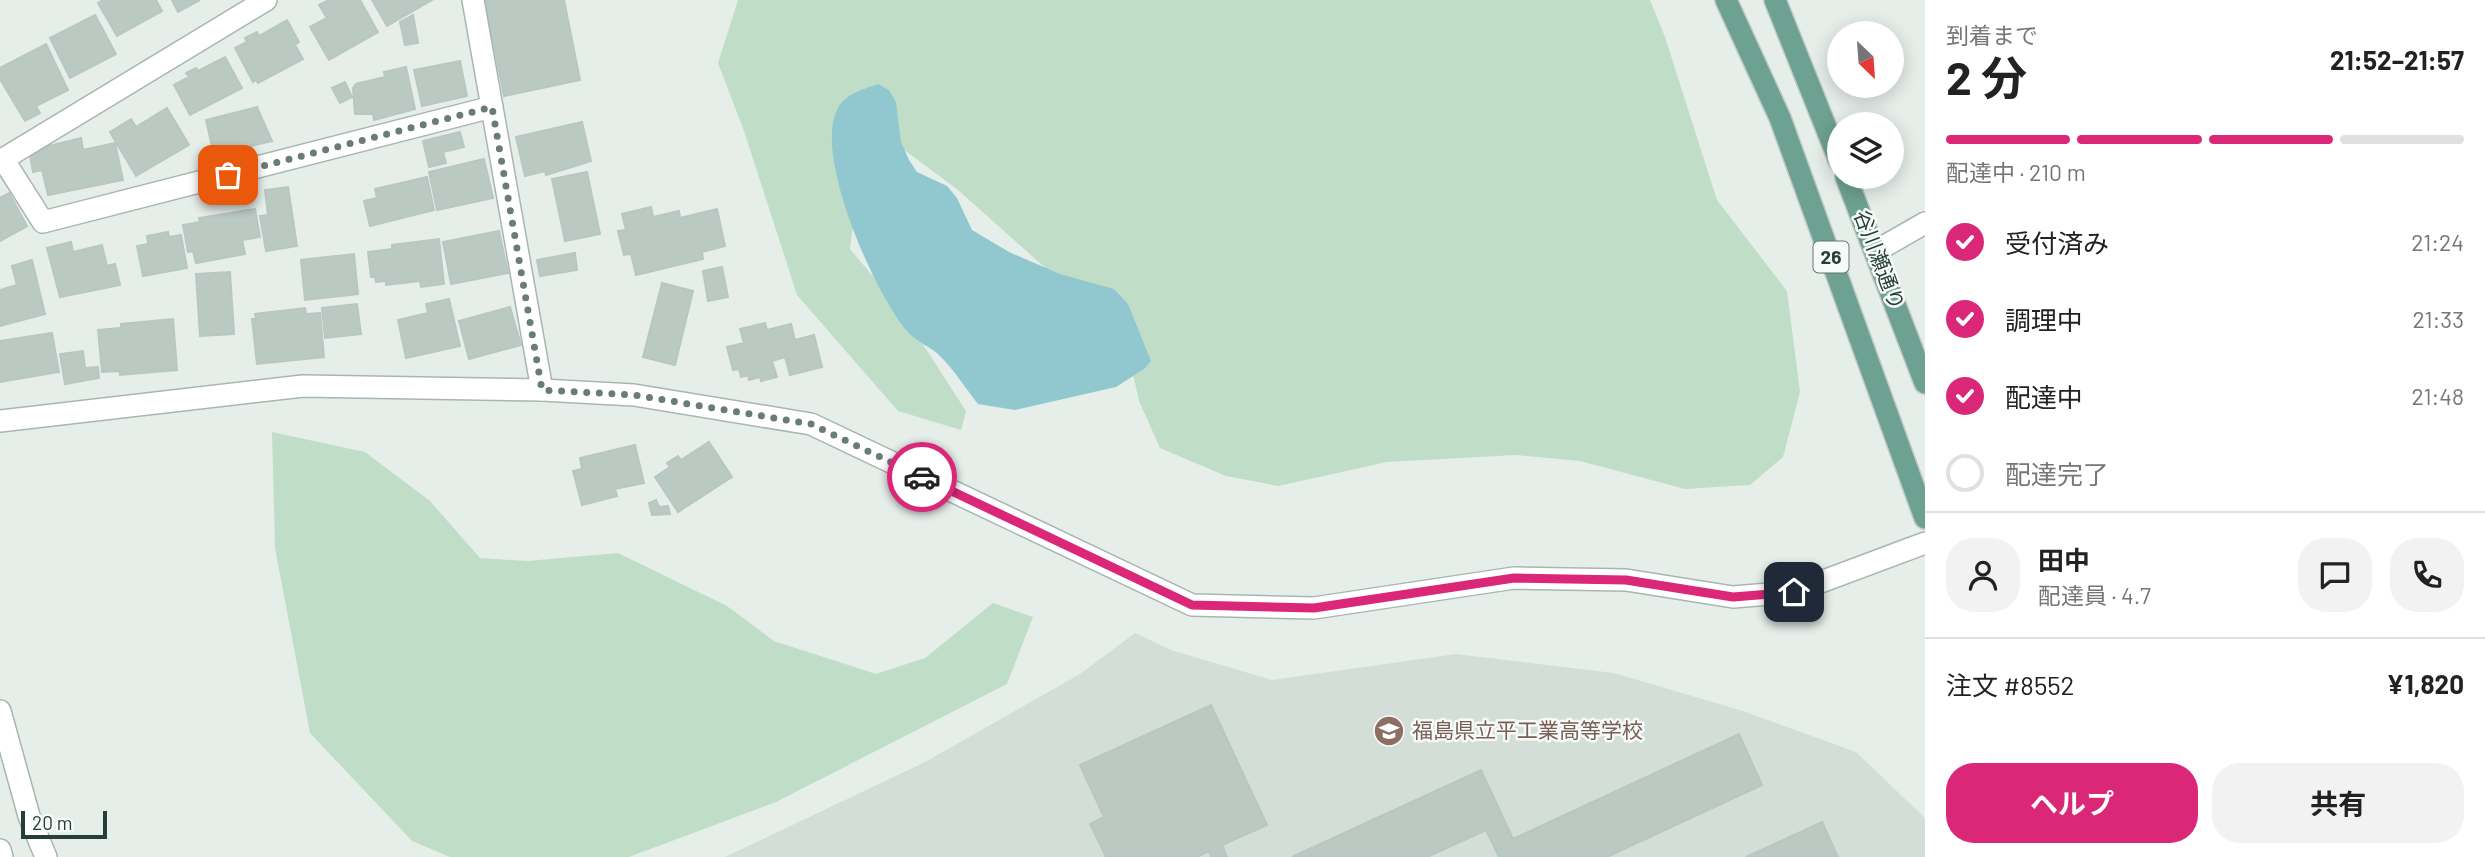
<!DOCTYPE html>
<html lang="ja">
<head>
<meta charset="utf-8">
<style>
	:root { --surface:#fff; --page:#f2f2f2; --text:#222; --muted:#767676; --line:#e0e0e0; --accent:#db2777 }
	body { margin:0; font-family:Barlow,"Noto Sans JP",sans-serif; background:var(--page); color:var(--text); height:100vh; display:flex; flex-direction:column; font-size:26px; white-space:nowrap }
	* { box-sizing:border-box; margin:0 }
	p { font-size:23px; color:var(--muted) }
	.icon { flex:none; width:38px; height:38px; fill:none; stroke:currentColor; stroke-width:2; stroke-linecap:round; stroke-linejoin:round }
	.map { position:relative; flex:1; overflow:hidden }
	.details { display:flex; flex-direction:column; background:var(--surface); width:560px }
	.details>* { flex:none }
	.needle { width:46px; rotate:155deg }
	.tools { position:absolute; left:1827px; top:21px; display:grid; gap:14px }
	.tools a { display:grid; place-items:center; width:77px; height:77px; border-radius:50%; background:var(--surface); box-shadow:0 4px 18px #0003; font-size:35px }
	.scale { position:absolute; left:21px; bottom:18px; width:86px; box-sizing:border-box; padding-left:7px; border:4px solid #253f37; border-top:0; font-size:19px; line-height:24px; white-space:nowrap; color:#253f37; -webkit-text-stroke:5px #f6faf8; paint-order:stroke }
	.pin { position:absolute; display:grid; place-items:center; width:60px; height:60px; color:#fff; margin:-30px; border-radius:14px; box-shadow:0 4px 10px #0006 }
	.courier { position:absolute; display:grid; place-items:center; width:70px; height:70px; margin:-35px; border:5px solid #db2777; border-radius:50%; background:#fff; color:#222; box-shadow:0 2px 9px #0007 }
	.head em { font-style:normal; font-weight:700 }
	.head div { display:flex; flex-direction:column-reverse }
	.head { display:flex; align-items:center; justify-content:space-between; height:119px; padding:0 21px }
	h1 { font-size:46px; font-weight:700; line-height:52px }
	.bar { display:grid; grid-template-columns:repeat(4,1fr); gap:10px 7px; align-content:center; height:84px; padding:0 21px }
	.bar i { height:9px; border-radius:5px; background:var(--line) }
	.bar .current { background:var(--accent) }
	.bar p { grid-column:span 4 }
	.line { display:flex; align-items:center; gap:18px; padding:0 21px; border-top:2px solid var(--line) }
	.line div { flex:1 }
	.round { display:grid; place-items:center; flex:none; width:74px; height:74px; border-radius:28px; background:var(--page) }
	ol { padding:0 21px; list-style:none }
	li { display:flex; align-items:center; gap:21px; height:77px }
	li p { margin-inline-start:auto }
	li .icon { padding:7px; border-radius:50%; background:var(--accent); color:#fff; stroke-width:4 }
	li:last-child { color:var(--muted) }
	li i { width:38px; height:38px; border:4px solid var(--line); border-radius:50% }
	.cta { display:flex; gap:14px; margin-top:auto; padding:14px 21px }
	.cta a { flex:1; height:80px; border-radius:28px; background:var(--accent); color:#fff; font-size:28px; font-weight:700; line-height:80px; text-align:center }
	.cta a+a { background:var(--page); color:var(--text) }
	main { display:flex; flex:1; min-height:0 }
	.map>svg:first-child { display:block }
	.built { fill:#d4ded9 }
	.green { fill:#c0dec7 }
	.water { fill:#91c8cf }
	.building { fill:#bbc9c3; stroke:#b8c7c1; stroke-width:2 }
	.lines { fill:none; stroke-linecap:round; stroke-linejoin:round }
	.minor-casing { stroke:#a8b6b1; stroke-width:24 }
	.tertiary-casing { stroke:#a8b6b1; stroke-width:24 }
	.primary-casing { stroke:#c2c9c7; stroke-width:24 }
	.minor { stroke:#fff; stroke-width:21 }
	.tertiary { stroke:#fff; stroke-width:21 }
	.primary { stroke:#6da192; stroke-width:21 }
	.done { stroke:#697c76; stroke-width:7; stroke-dasharray:0 12.6 }
	.route { stroke:#db2777; stroke-width:9 }
	.labels { text-anchor:middle; stroke-width:5; stroke-linejoin:round; paint-order:stroke }
	.shield { fill:#f6faf8; stroke:#647771; stroke-width:2 }
	.shield-label { font-size:19px; font-weight:bold; fill:#253f37 }
	.street-label { font-size:21px; fill:#253f37; stroke:#f6faf8 }
	.education-label { font-size:21px; fill:#785e54; stroke:#f6faf8; text-anchor:start }
</style>
</head>
<body>
<main>
<div class="map">
<svg width="1925" height="857" viewBox="0 0 1925 857">
	<rect width="100%" height="100%" fill="#e6eeea"/>
	<path class="built" d="M1135,633L1171,650L1272,680L1456,654L1614,673L1743,711L1856,752L1925,818V857H725L925,762L1080,674Z"/>
	<path class="green" d="M738,0H1650L1665,37L1717,200L1787,291L1800,392L1783,457L1750,485L1685,489L1580,461L1516,455L1387,462L1278,486L1226,476L1160,448L1139,401L1125,339L958,190L903,149L860,170L850,249L898,306L966,411L961,430L898,411L797,295L744,131L718,63Z
		M272,432L365,452L430,501L480,558L527,561L618,553L727,606L774,641L876,674L925,658L993,603L1033,617L1007,684L776,802L629,857H450L412,841L310,733L275,548Z"/>
	<path class="water" d="M878,84L889,90L896,102L901,142L909,160L917,172L947,186L957,198L972,230L1009,252L1060,274L1114,289L1128,304L1151,361L1144,369L1116,387L1015,410L978,404C966,389 955,371 941,357C932,347 916,342 907,331C875,294 812,154 838,108C845,94 864,89 878,84Z"/>
	<path class="building" d="M103,0H156L162,11L117,36L98,3Z
		M172,0H200L178,12Z
		M329,0H360L378,32L329,60L310,27L327,18L319,5Z
		M372,0H432L387,26Z
		M485,0H564L580,80L504,96Z
		M95,15L116,54L70,78L50,38Z
		M413,15L418,43L405,45L400,22Z
		M287,20L299,42L295,45L303,59L258,83L256,80L253,82L235,48L247,42L245,38L257,32L259,36Z
		M46,44L68,90L36,106L40,113L25,121L0,79V68Z
		M225,57L242,88L190,115L174,85L189,77L186,73L196,68L198,71Z
		M460,61L467,96L422,106L414,70Z
		M406,67L415,109L374,120L373,114H355L353,88L356,84L385,77L384,72Z
		M345,82L352,97L340,103L332,88Z
		M257,107L272,141L214,155L206,120Z
		M167,108L189,145L136,176L110,132L131,119L136,127Z
		M582,122L591,161L546,175L545,171L525,176L516,137Z
		M460,132L464,147L443,152L446,163L429,167L423,141Z
		M81,138L83,150L115,143L123,180L48,195L42,170L33,172L30,155L38,152L37,149Z
		M484,159L493,198L437,210L429,172Z
		M587,172L600,234L565,241L552,179Z
		M427,177L434,210L370,226L364,201L377,198L375,189Z
		M288,187L297,246L266,251L260,216L268,215L265,190Z
		M9,193L27,226L0,241V198Z
		M651,207L653,217L679,211L680,218L717,209L725,246L702,252L703,259L636,275L631,254L624,255L618,231L626,230L622,214Z
		M255,209L260,237L242,240L245,254L196,263L193,251L188,252L183,225L200,222L199,218Z
		M499,231L508,273L451,284L443,242Z
		M168,232L169,237L181,235L187,268L143,276L137,246L148,244L147,236Z
		M439,239L444,284L421,287L420,281L386,285V281L376,282L375,277H371L368,252L392,249V245Z
		M71,242L73,252L102,245L107,266L115,264L120,285L60,297L47,248Z
		M575,253L577,270L540,276L537,260Z
		M354,254L358,294L305,300L301,260Z
		M32,260L45,314L0,326V290L17,285L12,266Z
		M722,267L728,297L708,301L703,271Z
		M230,272L234,334L200,336L196,274Z
		M662,283L693,291L675,365L643,357Z
		M449,299L460,346L406,358L398,320L428,313L426,304Z
		M357,304L361,334L325,338L322,308Z
		M510,307L521,345L469,359L459,321Z
		M305,308L306,314L320,313L324,357L257,364L252,319H256L255,314Z
		M173,319L177,370L120,375V371L102,372L98,330L121,328V324Z
		M765,323L767,330L791,324L795,340L814,335L822,367L790,375L785,357L772,361L777,377L761,381L760,377L749,380L748,375L741,377L739,369L733,370L727,347L744,343L740,329Z
		M52,333L59,372L0,382V341Z
		M83,351L85,368L98,367L99,378L65,384L60,354Z
		M709,442L732,477L678,512L655,477L670,467L667,463L678,456L681,460Z
		M635,445L644,483L615,489L617,496L582,505L573,471L582,469L580,458Z
		M656,500L659,507L668,506L670,514L652,515L649,503Z
		M1211,705L1267,825L1222,845L1227,857H1211L1209,851L1197,857H1106L1090,824L1104,817L1080,765Z
		M1739,734L1762,785L1607,857H1499L1486,830L1427,857H1292L1481,770L1513,839Z
		M1822,822L1838,857H1746Z"/>
	<g class="lines">
		<g class="minor-casing">
			<path id="minor" d="M473,0L542,390
				M3,159L43,222L492,107
				M0,161L266,0
				M1876,251L1925,223
				M0,850L2,857"/>
		</g>
		<g class="tertiary-casing">
			<path id="tertiary" d="M0,421L303,386L542,390L634,395L811,424L1192,605L1314,608L1514,578L1626,580L1733,597L1794,592L1925,543
				M0,711L29,816L46,857"/>
		</g>
		<g class="primary-casing">
			<path id="primary" d="M1726,0L1780,118L1925,518
				M1775,0L1839,160
				M1846,177L1925,383"/>
		</g>
		<use href="#minor" class="minor"/>
		<use href="#tertiary" class="tertiary"/>
		<use href="#primary" class="primary"/>
	</g>
	<g class="lines">
		<path class="done" d="M228,175L492,107L542,390L634,395L811,424L922,477"/>
		<path class="route" d="M922,477L1192,605L1314,608L1514,578L1626,580L1733,597L1794,592"/>
	</g>
	<defs>
		<g id="school-disc" transform="scale(1.575)"><circle r="9.5" fill="#8d6e63" stroke="#f6faf8"/><path d="M0-5L7-2L0 1L-7-2ZM-4 1L0 2.5L4 1V4Q0 6-4 4Z" fill="#fff"/></g>
	</defs>
	<g fill-rule="evenodd">
		<use href="#school-disc" x="1389" y="731"/>
	</g>
	<g class="labels">
		<rect class="shield" x="1813.5" y="241.5" width="35" height="31" rx="5"/>
		<g class="shield-label">
			<text x="1831" y="264">26</text>
		</g>
		<g class="street-label">
			<text transform="translate(1879 260) rotate(69)" y="7">谷川瀬通り</text>
		</g>
		<g class="education-label">
			<text x="1412" y="738">福島県立平工業高等学校</text>
		</g>
	</g>
</svg>
<div class="tools">
<a><svg class="needle" viewBox="-14 -14 28 28"><path d="M0-13l5 13h-10z" fill="#e53935"/><path d="M0 13l5-13h-10z" fill="#767676"/></svg></a>
<a><svg class="icon" aria-label="layers" viewBox="0 0 24 24"><path d="M12 4l9 5-9 5-9-5zM3 14l9 5 9-5"/></svg></a>
</div>
<div class="scale">20 m</div>
<div class="pin" style="left:228px;top:175px;background:#ea580c"><svg class="icon" aria-label="bag" viewBox="0 0 24 24"><path d="M5 8h14l-1 12H6zM9 8a3 3 0 0 1 6 0"/></svg></div>
<div class="pin" style="left:1794px;top:592px;background:#1f2937"><svg class="icon" aria-label="home" viewBox="0 0 24 24"><path d="M3 11l9-7 9 7M6 9v11h12V9"/></svg></div>
<div class="courier" style="left:922px;top:477px"><svg class="icon" aria-label="car" viewBox="0 0 24 24"><path d="M5 17H2v-5l4-1 3-4h7l3 4 3 1v5h-3M9 17h6M6 11h13"/><circle cx="7" cy="17" r="2"/><circle cx="17" cy="17" r="2"/></svg></div>
</div>
<section class="details">
<div class="head"><div><h1>2 分</h1><p>到着まで</p></div><em>21:52–21:57</em></div>
<div class="bar"><i class="current"></i><i class="current"></i><i class="current"></i><i></i><p>配達中 · 210 m</p></div>
<ol>
<li><svg class="icon" aria-label="check" viewBox="0 0 24 24"><path d="M5 12l5 5 9-10"/></svg>受付済み<p>21:24</p></li>
<li><svg class="icon" aria-label="check" viewBox="0 0 24 24"><path d="M5 12l5 5 9-10"/></svg>調理中<p>21:33</p></li>
<li><svg class="icon" aria-label="check" viewBox="0 0 24 24"><path d="M5 12l5 5 9-10"/></svg>配達中<p>21:48</p></li>
<li><i></i>配達完了</li>
</ol>
<div class="line" style="height:126px"><a class="round"><svg class="icon" aria-label="person" viewBox="0 0 24 24"><circle cx="12" cy="8" r="4"/><path d="M4 21q1-7 8-7t8 7"/></svg></a><div><b>田中</b><p>配達員 · 4.7</p></div><a class="round"><svg class="icon" aria-label="chat" viewBox="0 0 24 24"><path d="M4 5h16v11H9l-5 4z"/></svg></a><a class="round"><svg class="icon" aria-label="phone" viewBox="0 0 24 24"><path d="M5 4h4l2 5-3 2q2 4 5 5l2-3 5 2v4C11 20 4 13 5 4z"/></svg></a></div>
<div class="line" style="height:91px"><div>注文 #8552</div><b>¥1,820</b></div>
<div class="cta"><a>ヘルプ</a><a>共有</a></div>
</section>
</main>
</body>
</html>
